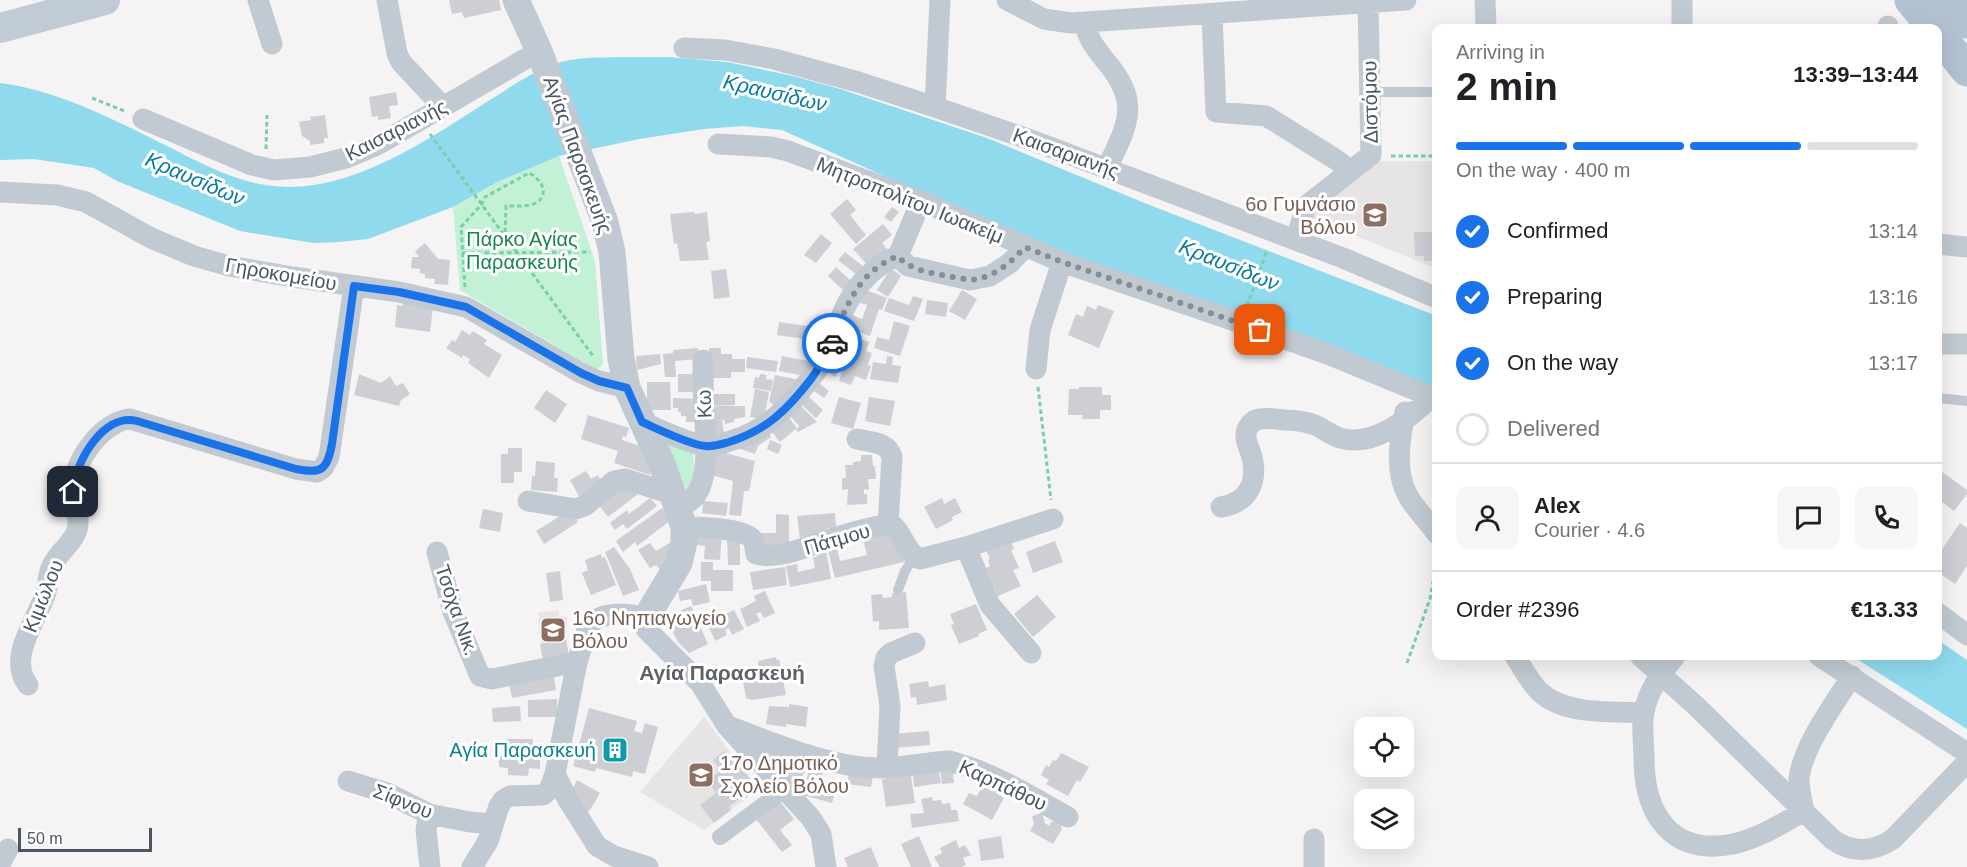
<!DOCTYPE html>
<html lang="en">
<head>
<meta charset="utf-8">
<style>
	:root { --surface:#fff; --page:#f6f6f6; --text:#202124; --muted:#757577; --line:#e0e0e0; --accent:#1a73e8 }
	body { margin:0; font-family:Helvetica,sans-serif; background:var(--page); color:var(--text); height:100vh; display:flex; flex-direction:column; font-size:22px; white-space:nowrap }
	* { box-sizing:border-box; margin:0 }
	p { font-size:20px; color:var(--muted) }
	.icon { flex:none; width:33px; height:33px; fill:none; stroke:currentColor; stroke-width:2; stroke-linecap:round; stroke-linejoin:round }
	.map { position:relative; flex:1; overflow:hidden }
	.side { position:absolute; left:1432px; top:24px; width:510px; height:636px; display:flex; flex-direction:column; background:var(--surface); border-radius:12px; box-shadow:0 6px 24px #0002 }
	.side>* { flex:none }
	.buttons { position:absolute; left:1354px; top:717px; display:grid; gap:12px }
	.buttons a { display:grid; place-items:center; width:60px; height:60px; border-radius:12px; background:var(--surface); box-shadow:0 6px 24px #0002; font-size:30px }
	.scale { position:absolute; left:18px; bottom:15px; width:134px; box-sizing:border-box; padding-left:6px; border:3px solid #4a5661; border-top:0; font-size:16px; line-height:21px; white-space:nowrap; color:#4a5661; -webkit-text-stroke:4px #fff; paint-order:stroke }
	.pin { position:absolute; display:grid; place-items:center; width:51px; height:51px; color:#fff; margin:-26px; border-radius:12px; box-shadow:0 3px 9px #0006 }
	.courier { position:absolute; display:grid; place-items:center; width:60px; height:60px; margin:-30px; border:4px solid #1a73e8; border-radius:50%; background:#fff; color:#222; box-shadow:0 2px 8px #0007 }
	.summary em { font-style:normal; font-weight:700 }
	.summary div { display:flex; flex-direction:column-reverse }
	.summary { display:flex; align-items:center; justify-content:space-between; height:102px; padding:0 24px }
	h1 { font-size:39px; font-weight:700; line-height:45px }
	.bar { display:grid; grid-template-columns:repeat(4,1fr); gap:9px 6px; align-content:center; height:72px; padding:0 24px }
	.bar i { height:8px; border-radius:4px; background:var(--line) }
	.bar .active { background:var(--accent) }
	.bar p { grid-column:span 4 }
	.line { display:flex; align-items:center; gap:15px; padding:0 24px; border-top:2px solid var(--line) }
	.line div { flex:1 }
	.round { display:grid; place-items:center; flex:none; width:63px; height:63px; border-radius:12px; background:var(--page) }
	ol { padding:0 24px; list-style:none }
	li { display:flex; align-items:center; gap:18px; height:66px }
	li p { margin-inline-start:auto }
	li .icon { padding:6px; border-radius:50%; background:var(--accent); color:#fff; stroke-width:4 }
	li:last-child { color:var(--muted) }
	li i { width:33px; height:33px; border:3px solid var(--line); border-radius:50% }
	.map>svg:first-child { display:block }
	.education { fill:#e6e4e5 }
	.green { fill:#c3f1d5 }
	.water { fill:#90daee }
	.building { fill:#cdcfd5 }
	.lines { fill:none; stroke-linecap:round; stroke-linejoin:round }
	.path { stroke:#7ad0a6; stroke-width:3; stroke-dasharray:4.5 3; stroke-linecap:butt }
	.service { stroke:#c1cad2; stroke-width:10 }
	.pedestrian { stroke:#c1cad2; stroke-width:16 }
	.minor { stroke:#c1cad2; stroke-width:21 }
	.tertiary { stroke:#c1cad2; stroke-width:27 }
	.secondary { stroke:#c1cbd6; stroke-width:30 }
	.primary { stroke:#b3c2d1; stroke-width:33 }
	.done { stroke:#868d94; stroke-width:6; stroke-dasharray:0 10.8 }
	.route { stroke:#1a73e8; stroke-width:8 }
	.labels { text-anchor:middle; stroke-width:6; stroke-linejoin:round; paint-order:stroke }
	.street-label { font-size:20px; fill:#4a5661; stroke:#fff }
	.education-label { font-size:20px; fill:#785e54; stroke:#fff; text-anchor:start }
	.park-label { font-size:20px; fill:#17864f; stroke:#fff }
	.culture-label { font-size:20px; fill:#0d838f; stroke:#fff; text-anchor:end }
	.water-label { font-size:21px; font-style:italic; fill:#0c7c9b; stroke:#fff }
	.neighbourhood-label { font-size:21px; font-weight:bold; fill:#5f6368; stroke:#fff }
</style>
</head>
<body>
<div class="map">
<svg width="1967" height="867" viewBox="0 0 1967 867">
	<rect width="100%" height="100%" fill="#f5f3f3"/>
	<path class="education" d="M1379,161H1437V269L1315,219L1312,212Z
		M559,610V616L567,617L566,639L569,656L543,661L538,613Z
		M704,717L758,789L704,830L640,792Z"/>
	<path class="green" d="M559,156L595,261L603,364L601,367L595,369L460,290L453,207L497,182Z
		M663,443L692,446L695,472L687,499Z"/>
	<path class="water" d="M624,57H668L727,62L793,76L840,89L987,138L1147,204L1437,316V394L1060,251L915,190L782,130L743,126L704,129L639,139L559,156L497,182L453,207L368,239L339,242L313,243L240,231L117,181L94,168L34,159L0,160V83C56,90 111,118 161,143C201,163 242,187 288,187C362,187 433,136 493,98C512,86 531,73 552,65C575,56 601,58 624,57Z
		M1938,640L1967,660V729L1852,656H1938Z"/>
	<path class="building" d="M449,0H499L501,10L464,18L462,12L452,14Z
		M396,92L398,105L389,106L391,118L378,120V116L372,117L369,97Z
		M325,115L328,138H324V143L310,145V141L302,136L299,122L311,120L310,117Z
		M847,199L856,210L850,215L866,235L856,244L830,214Z
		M892,207L899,212L891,222L884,217Z
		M694,212L695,214L707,212L710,241L706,242L709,260L680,261L677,243L674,244L670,214Z
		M883,224L892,235L882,243L888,250L869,267L853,249Z
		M1414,232H1437V261H1424V256H1415Z
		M821,234L832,243L816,263L804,255Z
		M425,243L438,259L450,260L448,285L434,284L435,279L425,278V274L420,273V269L411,268L412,257H419L415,251Z
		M845,252L864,267L857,275L838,260Z
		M836,267L851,281L843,290L828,276Z
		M891,268L901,276L888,297L877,290Z
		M726,269L730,297L714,299L711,271Z
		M863,289L887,298L882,310L879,309L870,336L845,327L850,314L862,319L867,305L858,302Z
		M962,290L977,299L965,320L949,311Z
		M913,296L923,299L914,321L884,311L889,298L909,305Z
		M927,300L948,303L946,317L925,314Z
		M403,303L433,307L430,332L395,327L397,305L403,306Z
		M1098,305L1114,311L1099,348L1068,335L1076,314L1083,317L1087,306L1096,310Z
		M894,321L910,326L900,356L874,348L877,337L889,340Z
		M779,322L807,326L805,339L777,335Z
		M462,330L470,335L473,331L487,340L484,344L502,355L489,378L468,363L470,359L463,355L462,358L446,348L452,340L455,342Z
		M813,335L825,340L817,357L806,351Z
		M841,337L853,342L855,337L869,342L866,351L872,353L868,365L871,366L866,380L855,376L851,385L839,381L846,361L843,368L831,363Z
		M698,348L699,359L675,361L676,377H665L663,354L673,353V350Z
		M709,348H721V354H732V359H745V372H731V378H709Z
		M660,354L661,364L637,370L636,356Z
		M782,356L813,362L810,377L779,371Z
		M887,356L893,357L892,365L901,366L898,383L870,379L873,362L886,364Z
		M747,357L778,361L776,372L746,368Z
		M828,363L839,371L835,377L824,369Z
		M359,374L381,383L390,376L396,386L403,383L410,394L401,400L399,406L354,395Z
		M678,374H699V392H678Z
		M760,374L767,375L766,379L773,380L771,391L753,388L755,377L759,378Z
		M775,375L805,381L781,409L769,402Z
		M816,381L829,391L824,398L811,389Z
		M647,382H670L671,410H647Z
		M1079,387H1102V395H1111V410H1100V419H1082L1083,415H1068L1069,389H1079Z
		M755,389L769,392L764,420L750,417Z
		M546,390L567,404L555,423L534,408Z
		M707,394H735V405L707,406Z
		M807,395L823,410L816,418L800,403Z
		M839,397L861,403L853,429L831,423Z
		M869,397L895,401L890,426L865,421Z
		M673,398L701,399V422H686V416H681V412H678V408H673Z
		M798,403L817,422L798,432L796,430L799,426L787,412Z
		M720,406H745V417L734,419V422L725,424L724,420H722L724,433L712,435L708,408Z
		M786,414L797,428L780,442L768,427Z
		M588,415L629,428L626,437L623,436L622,440L653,450L655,459L650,475L614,463L618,451L581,439Z
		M768,428L771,437L758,446L755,454L732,446Z
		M770,440L782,445L778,454L767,449Z
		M508,448H522V472H514V483H501V454H508Z
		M714,450L755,461L749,491H744L741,516L729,515L733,481L708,474Z
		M861,455H872L873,466H875L876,479H868L869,490L864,489V494H867V504L847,505L848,489L842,490V478H846L845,465H853V462L861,461Z
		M536,461L555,463L554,478H558L557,492L531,490L532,476H535Z
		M1938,469L1967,490V494L1954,511L1938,499Z
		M586,471L591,479L598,475L604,487L581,500L570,480Z
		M619,482L638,494L608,517L595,500Z
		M650,498L657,506L627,529L623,524L615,530L610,523L627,510L629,514Z
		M942,498L944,504L955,498L962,512L952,517L953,520L936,529L924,507Z
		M703,501L728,503L726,516L702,513Z
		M662,508L671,520L637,546L635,542L623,552L616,541Z
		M483,509L503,513L500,532L479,528Z
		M570,510L578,522L544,544L536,531Z
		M835,513L836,527L827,528L828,538L800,540L797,516Z
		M776,514L789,515V547H760V533H776Z
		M1960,523L1967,528V566L1955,584L1938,572V555Z
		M696,530L722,532L720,560L704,559L705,546L695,545Z
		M896,531L904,562L835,578L828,550L837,548L840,561L867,555L863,539Z
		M727,537H740V565H728Z
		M676,539L664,573L656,565L650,568L638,550L650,543L656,551Z
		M1010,539L1014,549L1011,550L1019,568L1013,570L1021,586L998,596L986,568L990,566L988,560L990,559L986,550Z
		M1055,541L1063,562L1033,573L1026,552Z
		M614,547L630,569L639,590L623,596L605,552Z
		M826,550L831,579L790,587L786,566L797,564L798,572L815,568L813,557H817L816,552Z
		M601,554L602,558L605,557L616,585L591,595L582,573L588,570L585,560Z
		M701,562H713V570H733V591H711V581H701Z
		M785,567L787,585L753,590L750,572Z
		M560,571L563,600L550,602L546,573Z
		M706,584L710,602L693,606L691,599L680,601L678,591Z
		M765,591L775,613L764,618L760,612L756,614L760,621L747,627L740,609L756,601L754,596Z
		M906,592L909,628L879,630V621L873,622L871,595L882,594L883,598L892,597V593Z
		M1037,595L1056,617L1033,637L1014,614Z
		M976,604L987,630L978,634L979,636L959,644L951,625L954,624L950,614Z
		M691,606L708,644L689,653L678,642L672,631L675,627L670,615Z
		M734,610L744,629L732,635L729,628L725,630L727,635L715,641L705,618L717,612L719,617Z
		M566,639L569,656L543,661L540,644Z
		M776,657V660L779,659L786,695L752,700L746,698L742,676L744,671L759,668L758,661Z
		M553,671L556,690L512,698L508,679Z
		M928,681L929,687L945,684L947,700L917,705L916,697L911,698L909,684Z
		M557,699V717H528V700Z
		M789,704L808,707L806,727L786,724V727L766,724L769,706L789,707Z
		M520,706L521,721L493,722L492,708Z
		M589,708L637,721L634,731L642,733L645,723L658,727L645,774L633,771L632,777L596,768L595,772L573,766Z
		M929,731L930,745L894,748L893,734Z
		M506,739H533L532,753H506Z
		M766,743L803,763L800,769L805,771L796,790L759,757Z
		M724,751L734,763L736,761L758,789L742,801L740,798L729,807L731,810L714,823L700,805L716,793L707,781L721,770L713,760Z
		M1061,753L1089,767L1080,782L1077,780L1068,796L1046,784L1049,780L1041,775L1046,765L1049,767L1053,760L1056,761Z
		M499,756L540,757V769L529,768L528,776L508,775V768L499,767Z
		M811,763L825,767L821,779L827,781L826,786L836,789L832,803L802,795Z
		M952,764L954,783L942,784L940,766Z
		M910,770L915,803L886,807L882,779H886L885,773Z
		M939,771L941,783L914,787L913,775Z
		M849,773L873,776L871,787L847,784Z
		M577,780L600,793L590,810L581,815L568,798Z
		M985,781L998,788L996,793L1004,798L992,820L963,804L969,793L977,796Z
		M932,797L933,801L941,800L942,804L950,803L951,810H957L959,821L912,828L910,814L924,813L921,799Z
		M779,800L794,819L780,830L792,845L782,852L755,818Z
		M1042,813L1045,823L1049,826L1051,822L1056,821L1060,823L1062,829L1053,844L1030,831L1034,824L1032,816Z
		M919,836L932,867H911L901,844Z
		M1001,836L1004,858L981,861L978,840Z
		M956,840L959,848L965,845L971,855L963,858L966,865L962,867H940L934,857L942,853L940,848Z
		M871,847L879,867H848L844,858Z"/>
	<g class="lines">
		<path class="path" d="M92,98L127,112
			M430,134L593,356
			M266,149L267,115
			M1391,156H1437
			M462,253L590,252
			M465,287L461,227L482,204L485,197L529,173C540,178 551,194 536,203C528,207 515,206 506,206L505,235
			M1247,306L1267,250
			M1038,387L1051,500
			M1407,663L1430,599L1433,582L1435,552"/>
		<path class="service" d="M1370,92H1437
			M1938,398L1967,401
			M898,590L905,571L914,557"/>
		<path class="pedestrian" d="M720,837L785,789"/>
		<path class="minor" d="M258,0L272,44
			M387,0L397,53L401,62L443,107
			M1007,0L1044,19L1071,23L1406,0
			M1485,0L1486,28
			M1212,14L1216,112L1266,116L1335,159L1342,164L1348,173
			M1085,23C1087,38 1095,47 1104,59C1141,102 1129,122 1107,168
			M1888,26V28
			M1682,28V0
			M684,48L725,50L774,59L858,82L935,107L1034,141L1343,258L1437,298
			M935,107L940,0
			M143,119L252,165L274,170L310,167L346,158L379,144L539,51
			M718,144L771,147L788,151L921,201L1062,262L1241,323L1335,357L1437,399
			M0,192L57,195L86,202L151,238L194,256L229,266L293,277L399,292L466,307L581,373L599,381L627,388
			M1296,240L1306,206L1371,155L1368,2
			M1938,244L1967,247
			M898,256L908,266L970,280L990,276L1010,263L1025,247
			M1938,344H1967
			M1036,369L1040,330L1062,262
			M1405,412C1400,438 1394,472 1408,496C1416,510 1428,521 1437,534
			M642,422C658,429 690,444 706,446C715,447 725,443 733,440C767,430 789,407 810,379C817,371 823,362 828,353C836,336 839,317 848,302C859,282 877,264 898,256L921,201
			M857,439C871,442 888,442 892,457L888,525
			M528,501L576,509L586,505L614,481L625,479L672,494
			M678,506C715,500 705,434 704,407C703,391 703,376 703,360
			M1221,507C1248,503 1258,482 1252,457C1250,449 1245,442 1246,434C1246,429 1251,422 1256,420C1264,417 1275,419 1284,420C1293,420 1306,422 1315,425C1324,429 1331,435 1340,438C1373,448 1410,418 1432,396
			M684,527C697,527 747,528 753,540C755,544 755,550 756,554C777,560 810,546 830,539C850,533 871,527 891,524C904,533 905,553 920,559L966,547L1053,519
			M966,547L990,605L1031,653
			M437,552L453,612L480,676L492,679L577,662
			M1938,613L1967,635
			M1515,656C1522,667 1529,681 1539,691C1565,716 1611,711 1644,713
			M1640,656L1695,705L1832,839C1852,854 1873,852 1893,839L1967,762
			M1675,656C1662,673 1648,690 1644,712C1641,726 1644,743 1644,758C1644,814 1671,856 1733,844C1759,838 1782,824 1804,811C1802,801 1799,789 1799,779C1802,747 1835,703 1852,676
			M1819,656L1967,753
			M28,685C7,659 36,621 45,595C49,585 47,574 53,564C59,552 73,543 77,530C81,517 73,502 73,489C73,462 102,421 130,419L296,469L317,472L323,468L329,457L354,286
			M731,727C773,743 816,761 861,767C890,770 920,763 949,761C992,772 1030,796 1068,817
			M887,768L890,706L884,666L886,658L891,653L915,643
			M555,774L568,800L597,846L614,856L648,867
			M348,781L387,793L429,814L470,822L493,824
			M429,814L426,830L430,867
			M0,864L8,849
			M472,867L488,841L499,806L503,800L510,796L543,795L549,790L555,774L577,662L589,624C603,611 629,613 646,618L645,624L646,629L700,683L727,726L811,818L821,834L826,867
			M1314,867V839"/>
		<path class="tertiary" d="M516,0L539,51L605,222L612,252L621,359L627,388L662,464L684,527V542L679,563L646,618"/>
		<path class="secondary" d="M0,28L105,0"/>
		<path class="primary" d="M1911,0L1934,28
			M1949,0L1967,22
			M1938,34L1967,70"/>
	</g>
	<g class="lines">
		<path class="done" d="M832,343C846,306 858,272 898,256C912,274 948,275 970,280C994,278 1009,264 1025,247L1062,262L1260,330"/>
		<path class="route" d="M73,492C74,464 103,412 137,421L296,469C322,474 327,470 332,444L354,286L399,292L466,307L581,373L599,381L627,388L642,422C658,429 690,445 706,446C714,447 722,444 729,442C767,430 787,410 811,379C819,367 827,357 832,343"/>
	</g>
	<defs>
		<g id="school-square" transform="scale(1.35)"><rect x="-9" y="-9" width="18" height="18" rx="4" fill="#8d6e63" stroke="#fff"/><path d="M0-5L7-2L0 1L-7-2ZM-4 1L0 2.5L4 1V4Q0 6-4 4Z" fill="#fff"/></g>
		<g id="building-square" transform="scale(1.35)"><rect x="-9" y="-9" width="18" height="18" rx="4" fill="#0f9aa8" stroke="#fff"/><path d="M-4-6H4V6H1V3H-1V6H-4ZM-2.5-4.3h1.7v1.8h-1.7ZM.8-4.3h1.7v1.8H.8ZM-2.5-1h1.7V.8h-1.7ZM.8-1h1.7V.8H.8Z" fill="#fff"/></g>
	</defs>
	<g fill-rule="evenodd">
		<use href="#school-square" x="1375" y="215"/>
		<use href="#school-square" x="553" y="630"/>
		<use href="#building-square" x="615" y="750"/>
		<use href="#school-square" x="701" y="775"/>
	</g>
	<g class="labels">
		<g class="street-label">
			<text transform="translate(1370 102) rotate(-91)" y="7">Διστόμου</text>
			<text transform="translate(396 130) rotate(-27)" y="7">Καισαριανής</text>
			<text transform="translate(1066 153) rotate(20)" y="7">Καισαριανής</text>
			<text transform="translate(578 155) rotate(70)" y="7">Αγίας Παρασκευής</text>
			<text transform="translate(910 200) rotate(22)" y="7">Μητροπολίτου Ιωακείμ</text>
			<text transform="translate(281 274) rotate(10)" y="7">Γηροκομείου</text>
			<text transform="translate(704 404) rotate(-92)" y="7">Κω</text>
			<text transform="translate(837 539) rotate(-16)" y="7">Πάτμου</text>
			<text transform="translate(43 596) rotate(-68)" y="7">Κιμώλου</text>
			<text transform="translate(457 610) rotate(71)" y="7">Τσόχα Νικ.</text>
			<text transform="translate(1003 785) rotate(25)" y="7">Καρπάθου</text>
			<text transform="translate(403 801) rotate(22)" y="7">Σίφνου</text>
		</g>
		<g class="education-label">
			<text x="1356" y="211" text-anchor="end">6ο Γυμνάσιο<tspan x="1356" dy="23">Βόλου</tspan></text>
			<text x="572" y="625">16ο Νηπιαγωγείο<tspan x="572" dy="23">Βόλου</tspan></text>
			<text x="720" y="770">17ο Δημοτικό<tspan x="720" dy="23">Σχολείο Βόλου</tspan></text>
		</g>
		<g class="park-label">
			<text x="522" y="246">Πάρκο Αγίας<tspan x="522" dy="23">Παρασκευής</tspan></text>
		</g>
		<g class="culture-label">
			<text x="596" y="757">Αγία Παρασκευή</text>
		</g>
		<g class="water-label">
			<text transform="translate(775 93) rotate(13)" y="7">Κραυσίδων</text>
			<text transform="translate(195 179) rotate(23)" y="7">Κραυσίδων</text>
			<text transform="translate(1229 265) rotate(22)" y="7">Κραυσίδων</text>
		</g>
		<g class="neighbourhood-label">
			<text x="722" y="680">Αγία Παρασκευή</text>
		</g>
	</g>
</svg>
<div class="buttons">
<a><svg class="icon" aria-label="locate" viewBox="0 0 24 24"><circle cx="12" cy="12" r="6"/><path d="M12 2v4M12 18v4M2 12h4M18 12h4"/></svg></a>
<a><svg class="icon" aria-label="layers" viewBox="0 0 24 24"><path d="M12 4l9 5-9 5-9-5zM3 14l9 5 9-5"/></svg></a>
</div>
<div class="scale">50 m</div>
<div class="pin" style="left:1260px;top:330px;background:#ea580c"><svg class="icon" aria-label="bag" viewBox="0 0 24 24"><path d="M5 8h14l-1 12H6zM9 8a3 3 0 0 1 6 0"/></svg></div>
<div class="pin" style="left:73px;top:492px;background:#1f2937"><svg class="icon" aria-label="home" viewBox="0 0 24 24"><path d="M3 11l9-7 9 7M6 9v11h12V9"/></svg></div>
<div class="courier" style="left:832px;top:343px"><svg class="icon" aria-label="car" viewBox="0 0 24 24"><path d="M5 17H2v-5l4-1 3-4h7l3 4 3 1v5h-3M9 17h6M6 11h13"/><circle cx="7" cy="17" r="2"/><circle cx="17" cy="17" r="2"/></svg></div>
<section class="side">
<div class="summary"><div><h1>2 min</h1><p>Arriving in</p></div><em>13:39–13:44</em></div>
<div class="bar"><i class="active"></i><i class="active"></i><i class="active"></i><i></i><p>On the way · 400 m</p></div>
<ol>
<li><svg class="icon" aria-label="check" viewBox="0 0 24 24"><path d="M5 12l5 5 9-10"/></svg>Confirmed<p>13:14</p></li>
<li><svg class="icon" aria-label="check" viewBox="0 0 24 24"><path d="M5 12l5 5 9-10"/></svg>Preparing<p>13:16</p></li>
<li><svg class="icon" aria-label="check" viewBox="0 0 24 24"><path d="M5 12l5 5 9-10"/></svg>On the way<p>13:17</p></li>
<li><i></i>Delivered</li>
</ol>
<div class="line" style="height:108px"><a class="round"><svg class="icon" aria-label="person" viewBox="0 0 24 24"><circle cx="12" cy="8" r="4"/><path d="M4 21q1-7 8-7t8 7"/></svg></a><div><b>Alex</b><p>Courier · 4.6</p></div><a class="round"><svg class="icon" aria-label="chat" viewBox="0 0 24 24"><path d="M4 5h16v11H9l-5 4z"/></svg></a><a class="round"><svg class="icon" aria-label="phone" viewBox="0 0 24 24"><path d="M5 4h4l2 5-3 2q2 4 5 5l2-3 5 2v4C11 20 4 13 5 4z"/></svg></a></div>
<div class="line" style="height:78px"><div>Order #2396</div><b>€13.33</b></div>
</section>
</div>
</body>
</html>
